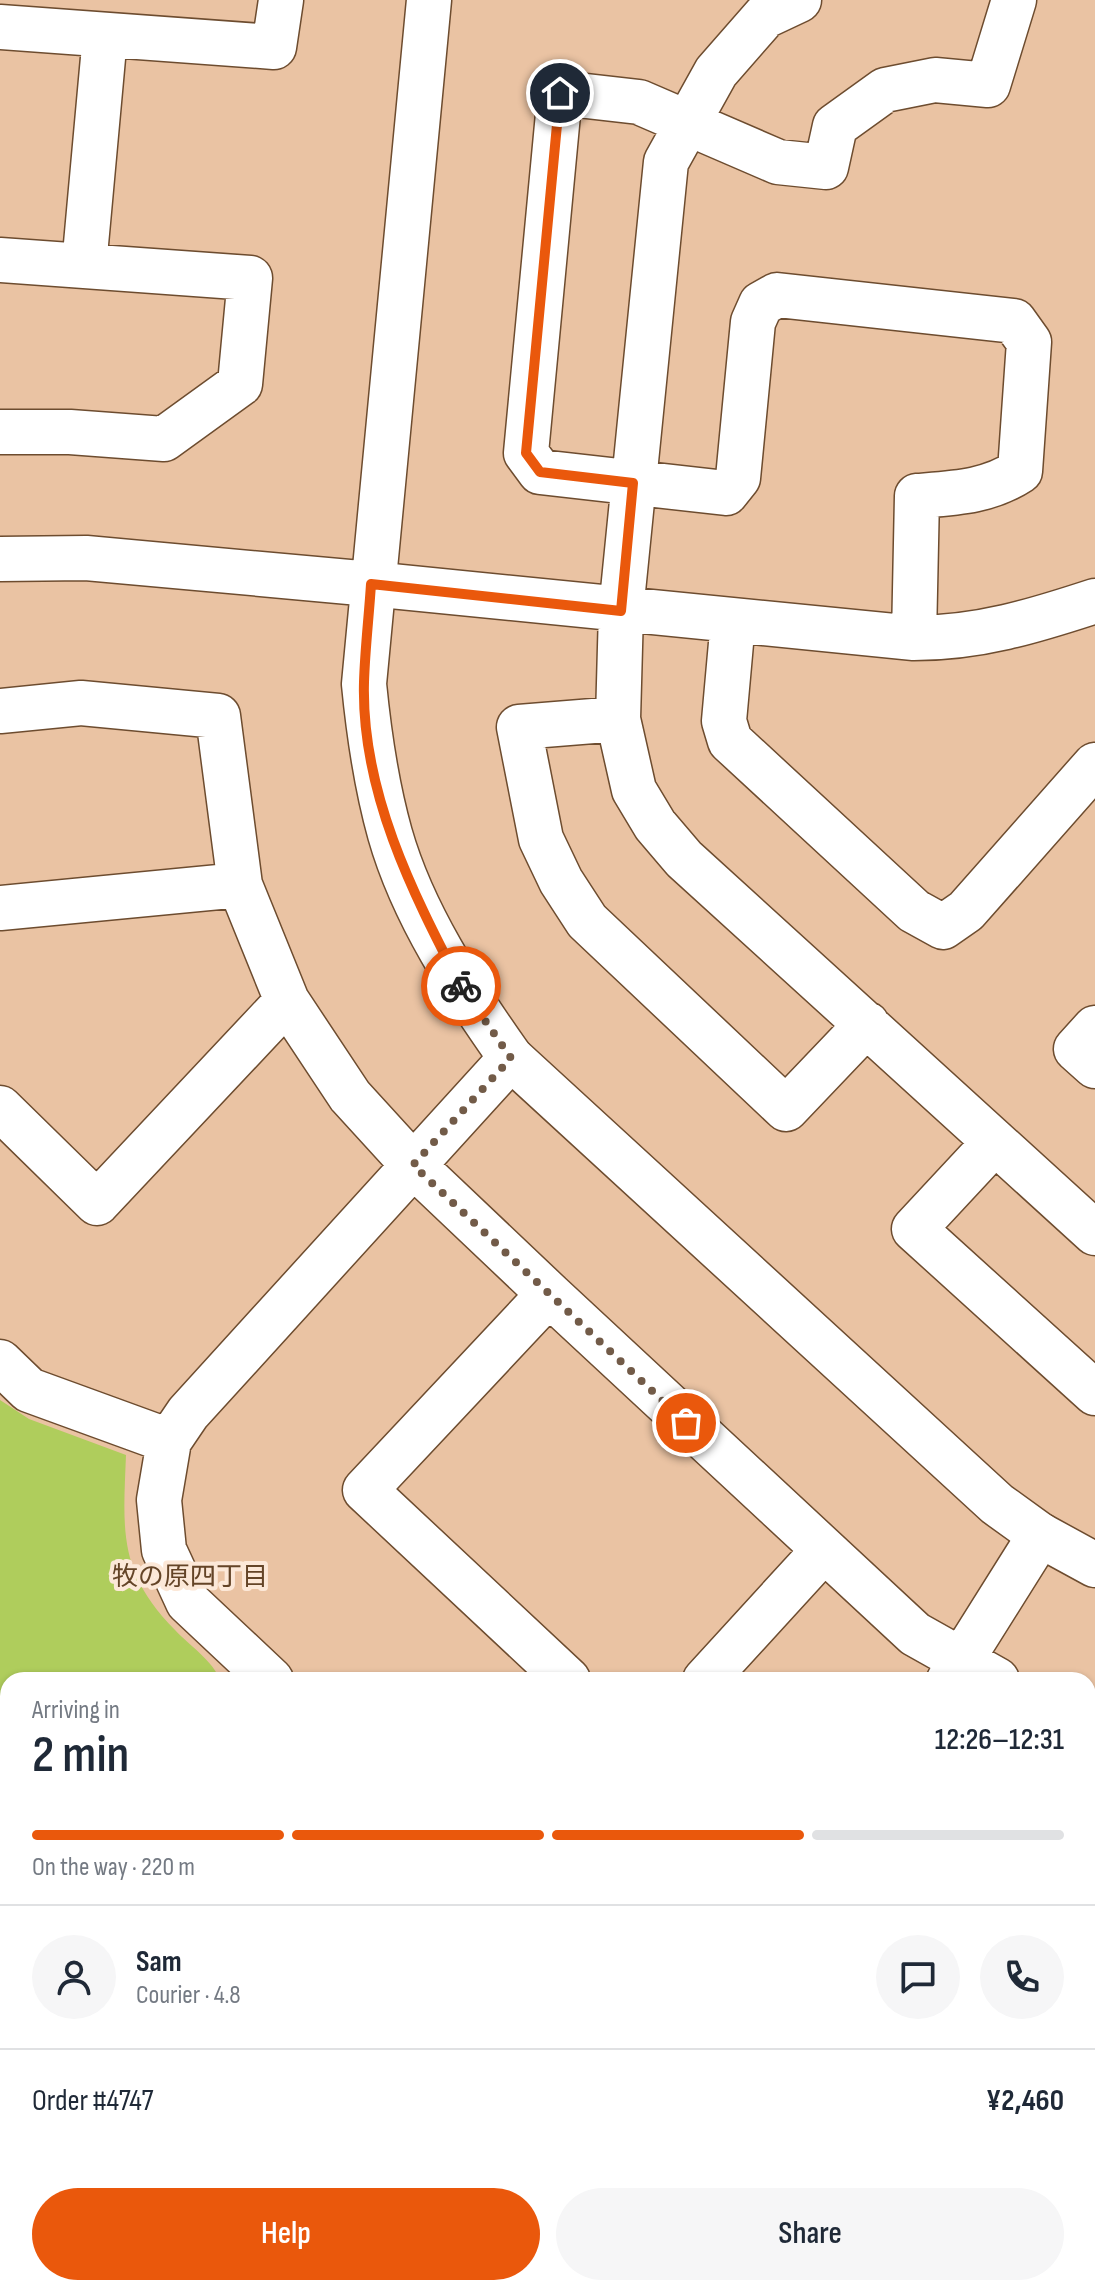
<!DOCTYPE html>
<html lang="en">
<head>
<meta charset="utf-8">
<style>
	:root { --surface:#fff; --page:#f6f6f7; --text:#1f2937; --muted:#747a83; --line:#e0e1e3; --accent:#ea580c }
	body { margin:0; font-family:"Sofia Sans Condensed","Noto Sans JP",sans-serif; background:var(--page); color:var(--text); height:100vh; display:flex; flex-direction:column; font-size:30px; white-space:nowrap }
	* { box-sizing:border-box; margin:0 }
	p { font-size:26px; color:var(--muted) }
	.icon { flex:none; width:44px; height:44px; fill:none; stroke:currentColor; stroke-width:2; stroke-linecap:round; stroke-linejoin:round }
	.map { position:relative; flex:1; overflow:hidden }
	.drawer { position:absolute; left:0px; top:1672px; width:1096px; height:624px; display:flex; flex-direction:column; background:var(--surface); border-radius:24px 24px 0 0; box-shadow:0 2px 6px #0004 }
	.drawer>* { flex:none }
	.pin { position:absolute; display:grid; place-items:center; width:68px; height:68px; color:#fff; margin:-34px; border:4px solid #fff; border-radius:50%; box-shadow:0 2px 8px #0007 }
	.courier { position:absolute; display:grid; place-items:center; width:80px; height:80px; margin:-40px; border:6px solid #ea580c; border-radius:50%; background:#fff; color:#222; box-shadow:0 2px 10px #0007 }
	.head em { font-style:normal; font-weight:600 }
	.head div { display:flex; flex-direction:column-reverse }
	.head { display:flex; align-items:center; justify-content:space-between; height:136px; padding:0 32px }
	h1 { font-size:52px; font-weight:600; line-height:60px }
	.bar { display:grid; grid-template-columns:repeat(4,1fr); gap:12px 8px; align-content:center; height:96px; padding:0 32px }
	.bar i { height:10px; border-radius:6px; background:var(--line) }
	.bar .active { background:var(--accent) }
	.bar p { grid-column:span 4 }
	.line { display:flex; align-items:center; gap:20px; padding:0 32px; border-top:2px solid var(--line) }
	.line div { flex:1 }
	.round { display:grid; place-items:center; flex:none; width:84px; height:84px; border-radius:42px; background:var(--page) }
	.primary-button { display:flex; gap:16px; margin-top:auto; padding:16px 32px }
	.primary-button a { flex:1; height:92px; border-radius:48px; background:var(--accent); color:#fff; font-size:32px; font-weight:600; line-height:92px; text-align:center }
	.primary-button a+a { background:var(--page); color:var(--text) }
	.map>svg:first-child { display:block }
	.green { fill:#afcd5c }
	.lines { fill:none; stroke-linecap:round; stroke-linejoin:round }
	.street-casing { stroke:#6d4c2f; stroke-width:47 }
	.secondary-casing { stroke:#6d4c2f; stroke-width:47 }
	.street { stroke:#fff; stroke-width:44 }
	.secondary { stroke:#fff; stroke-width:44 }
	.done { stroke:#725b48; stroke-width:8; stroke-dasharray:0 14.4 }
	.route { stroke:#ea580c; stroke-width:10 }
	.labels { text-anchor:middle; stroke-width:8; stroke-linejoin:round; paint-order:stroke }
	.neighbourhood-label { font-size:26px; fill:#644427; stroke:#fce8d8 }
</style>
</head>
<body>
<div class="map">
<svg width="1095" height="2296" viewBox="0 0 1095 2296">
	<rect width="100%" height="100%" fill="#eac3a3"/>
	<path class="green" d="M0,1400L29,1419L126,1455C123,1531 118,1572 175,1630C188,1644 214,1662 220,1680H8V1864L0,1856Z"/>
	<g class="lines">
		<g class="street-casing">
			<path id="street" d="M799,0L765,16L716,72L666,162L621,611L618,719L634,790L655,825L684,859L1095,1233
				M0,27L274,47L281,0
				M0,260L250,278L240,384L164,439L70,432H0
				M84,266L105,36
				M371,584L914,638C979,638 1034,621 1095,601
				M733,621L724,721L730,741L914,911L943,927L966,911L1095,765
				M914,638L917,496C955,493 988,492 1020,471L1029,342L1014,321L777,295L761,304L753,322L738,478L726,493L540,472L526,453L560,93L639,102L778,162L826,167L835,126L885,90L935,80L988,85L1014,0
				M0,711L81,703L218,716L240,885L287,1001L350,1096L413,1165L549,1294L915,1634L997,1680
				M618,719L519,727L541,839L561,881L587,921L786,1109L867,1024
				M0,908L240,885
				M1095,1028L1076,1049L1095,1066
				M0,1108L97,1203L287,1001
				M995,1142L914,1229L1095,1393
				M549,1294L365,1490L568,1680
				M0,1362L29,1390L169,1441
				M271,1680L188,1602L164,1550L159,1500L169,1441L188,1413L511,1058
				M705,1680L823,1551
				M949,1680L1040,1535
				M1088,1732L1095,1736
				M1088,1811L1095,1797
				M0,1922L8,1929
				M1088,2131H1095
				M0,2195L8,2187
				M218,2288L228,2296
				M373,2288L378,2296
				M550,2288L552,2296
				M653,2288L733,2296
				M52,2296L63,2288
				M806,2296V2288
				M1038,2296L1039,2288"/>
		</g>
		<g class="secondary-casing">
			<path id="secondary" d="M429,0L364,684C369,735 376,784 390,834C413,915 463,990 511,1058L997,1504L1040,1535L1095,1565
				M0,559L86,558L371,584"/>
		</g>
		<use href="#street" class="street"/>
		<use href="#secondary" class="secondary"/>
	</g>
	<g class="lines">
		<path class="done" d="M461,986L511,1058L413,1165L686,1423"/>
		<path class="route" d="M461,986C412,892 361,791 364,682C365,649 369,616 371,584L621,611L633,483L540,472L526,453L560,93"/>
	</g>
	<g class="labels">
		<g class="neighbourhood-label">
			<text x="190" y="1585">牧の原四丁目</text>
		</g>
	</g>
</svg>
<div class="pin" style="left:686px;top:1423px;background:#ea580c"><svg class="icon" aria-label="bag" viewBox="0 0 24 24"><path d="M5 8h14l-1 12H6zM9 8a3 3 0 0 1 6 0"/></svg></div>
<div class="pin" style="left:560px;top:93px;background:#1f2937"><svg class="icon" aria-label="home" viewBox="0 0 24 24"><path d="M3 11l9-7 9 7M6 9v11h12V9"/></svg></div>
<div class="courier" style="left:461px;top:986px"><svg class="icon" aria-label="bike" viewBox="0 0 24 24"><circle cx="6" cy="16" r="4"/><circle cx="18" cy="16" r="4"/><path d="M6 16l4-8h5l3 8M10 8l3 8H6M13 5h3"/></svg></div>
<section class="drawer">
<div class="head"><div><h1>2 min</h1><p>Arriving in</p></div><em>12:26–12:31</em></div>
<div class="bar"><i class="active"></i><i class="active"></i><i class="active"></i><i></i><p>On the way · 220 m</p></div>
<div class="line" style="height:144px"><a class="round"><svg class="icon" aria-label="person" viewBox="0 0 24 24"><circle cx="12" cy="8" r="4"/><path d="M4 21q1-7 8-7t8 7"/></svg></a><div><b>Sam</b><p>Courier · 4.8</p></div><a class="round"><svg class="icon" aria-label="chat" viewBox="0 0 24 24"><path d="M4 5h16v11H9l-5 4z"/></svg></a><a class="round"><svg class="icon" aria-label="phone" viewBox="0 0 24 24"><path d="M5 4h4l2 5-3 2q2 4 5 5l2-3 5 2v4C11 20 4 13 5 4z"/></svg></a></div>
<div class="line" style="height:104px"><div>Order #4747</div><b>¥2,460</b></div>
<div class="primary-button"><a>Help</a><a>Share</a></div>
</section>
</div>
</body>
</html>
